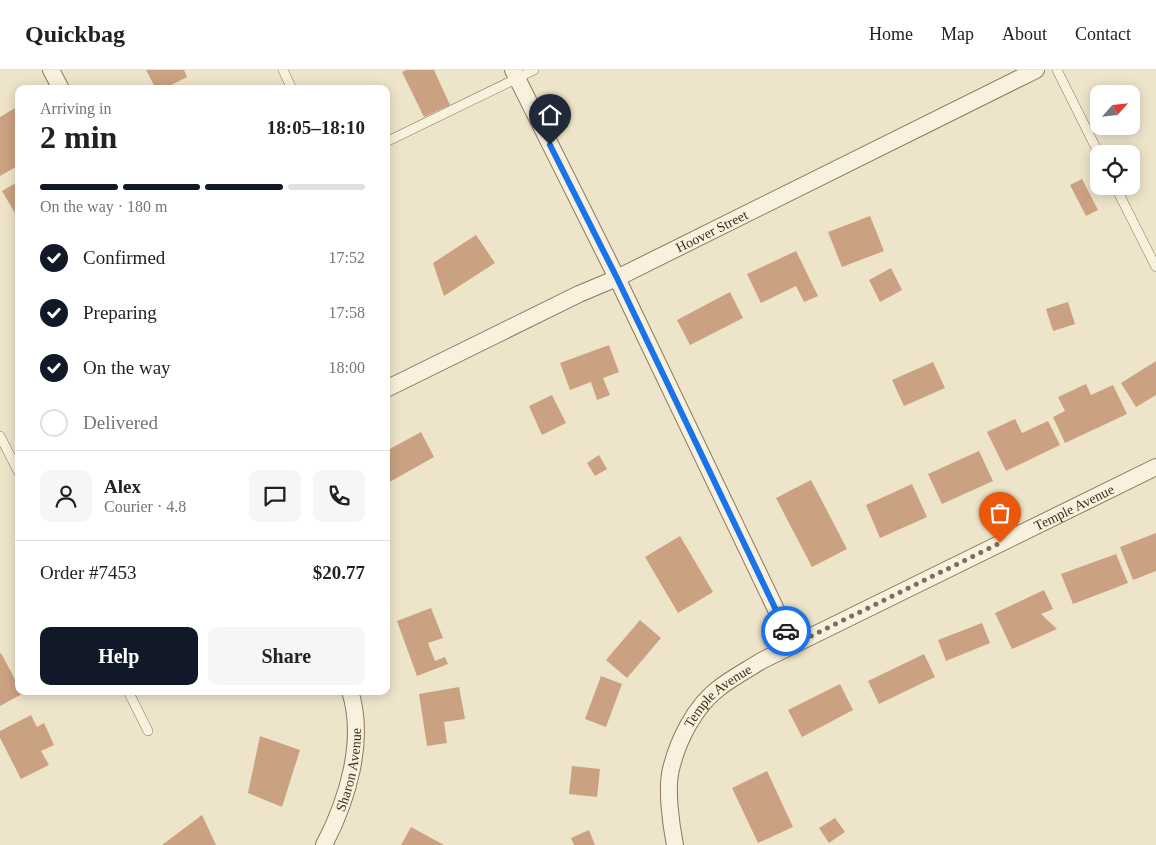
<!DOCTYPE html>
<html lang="en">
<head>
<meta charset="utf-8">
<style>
	:root { --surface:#fff; --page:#f6f6f6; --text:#222; --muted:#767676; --line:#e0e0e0; --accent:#111827 }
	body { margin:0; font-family:Georgia,serif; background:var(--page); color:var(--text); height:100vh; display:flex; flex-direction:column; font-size:19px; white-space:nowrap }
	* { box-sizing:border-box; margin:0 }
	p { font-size:16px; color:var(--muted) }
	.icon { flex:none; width:28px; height:28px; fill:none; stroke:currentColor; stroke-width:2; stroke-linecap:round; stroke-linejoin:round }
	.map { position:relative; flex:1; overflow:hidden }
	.panel { position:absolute; left:15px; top:15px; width:375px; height:610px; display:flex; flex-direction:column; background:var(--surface); border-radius:10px; box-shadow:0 2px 12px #0003 }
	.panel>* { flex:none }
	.needle { width:32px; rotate:63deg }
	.tools { position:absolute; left:1090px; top:15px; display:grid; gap:10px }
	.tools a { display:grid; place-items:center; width:50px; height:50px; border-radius:10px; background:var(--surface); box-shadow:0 2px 12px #0003; font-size:25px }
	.pin { position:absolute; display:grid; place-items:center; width:42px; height:42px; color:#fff; margin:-51px -21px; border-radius:50% 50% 50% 0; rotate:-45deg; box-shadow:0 0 5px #0007 }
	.pin .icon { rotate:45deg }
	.courier { position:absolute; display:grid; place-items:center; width:50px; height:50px; margin:-25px; border:4px solid #1a73e8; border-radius:50%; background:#fff; color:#222; box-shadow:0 1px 6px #0007 }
	.headline em { font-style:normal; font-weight:600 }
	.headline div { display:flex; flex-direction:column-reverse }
	.headline { display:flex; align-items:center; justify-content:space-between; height:85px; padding:0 25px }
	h1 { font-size:32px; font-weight:600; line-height:38px }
	.bar { display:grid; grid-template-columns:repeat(4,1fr); gap:8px 5px; align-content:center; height:60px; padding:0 25px }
	.bar i { height:6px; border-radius:4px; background:var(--line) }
	.bar .on { background:var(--accent) }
	.bar p { grid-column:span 4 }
	.line { display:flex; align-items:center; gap:12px; padding:0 25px; border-top:1px solid var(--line) }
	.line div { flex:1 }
	.round { display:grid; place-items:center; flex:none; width:52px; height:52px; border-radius:10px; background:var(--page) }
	ol { padding:0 25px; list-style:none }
	li { display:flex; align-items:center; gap:15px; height:55px }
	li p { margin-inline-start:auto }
	li .icon { padding:5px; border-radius:50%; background:var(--accent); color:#fff; stroke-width:4 }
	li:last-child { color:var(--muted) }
	li i { width:28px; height:28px; border:2px solid var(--line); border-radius:50% }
	.button { display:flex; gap:10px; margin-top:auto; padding:10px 25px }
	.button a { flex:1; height:58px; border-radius:10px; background:var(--accent); color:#fff; font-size:20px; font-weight:600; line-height:58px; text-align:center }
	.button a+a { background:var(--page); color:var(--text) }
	header { display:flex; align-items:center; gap:30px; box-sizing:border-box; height:70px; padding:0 25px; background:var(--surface); border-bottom:1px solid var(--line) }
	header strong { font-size:24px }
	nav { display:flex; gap:28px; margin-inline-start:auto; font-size:18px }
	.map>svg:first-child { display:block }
	.building { fill:#cba281 }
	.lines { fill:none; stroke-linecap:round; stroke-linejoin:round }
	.lane-casing { stroke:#8a775e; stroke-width:10 }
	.street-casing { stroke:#8a775e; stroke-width:18 }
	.lane { stroke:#f8f1dd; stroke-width:9 }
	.street { stroke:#f8f1dd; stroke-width:16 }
	.done { stroke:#7a6e5c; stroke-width:5; stroke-dasharray:0 9 }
	.route { stroke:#1a73e8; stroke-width:6 }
	.labels { text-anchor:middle; stroke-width:4.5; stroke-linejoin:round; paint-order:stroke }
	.street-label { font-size:14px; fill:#3b2f21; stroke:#f5eed9 }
</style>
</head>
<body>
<header>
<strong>Quickbag</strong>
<nav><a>Home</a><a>Map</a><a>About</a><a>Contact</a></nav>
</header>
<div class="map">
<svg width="1156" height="775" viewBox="0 0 1156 775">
	<rect width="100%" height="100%" fill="#eee4ca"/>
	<path class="building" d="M146,0H184L187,7L163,19H156Z
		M406,0H434L450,35L424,47L402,2Z
		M15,38L19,44V70L15,72L19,79V95L0,106V47Z
		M1082,109L1098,140L1086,146L1070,115Z
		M19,111V150L2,121Z
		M870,146L884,181L842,197L828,162Z
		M476,165L495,193L444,226L433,193Z
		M796,181L818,226L804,232L796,216L761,233L747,204Z
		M891,198L902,220L880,232L869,210Z
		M730,222L743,248L690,275L677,250Z
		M1068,232L1075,254L1053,261L1046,239Z
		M609,275L619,302L603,308L610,325L597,330L591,312L570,320L560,293Z
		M1156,291V325L1136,337L1121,313Z
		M933,292L945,318L904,336L892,310Z
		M1086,314L1091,325L1113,315L1127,344L1065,373L1053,347L1065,341L1058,327Z
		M552,325L566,353L542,365L529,336Z
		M1015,349L1022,363L1048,351L1060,375L1006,401L987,362Z
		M421,362L434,387L386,414V381Z
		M979,381L993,411L942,434L928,404Z
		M599,385L607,399L595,406L587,393Z
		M811,410L847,479L812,497L776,428Z
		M912,414L927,447L880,468L866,435Z
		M1156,463V501L1133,510L1120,477Z
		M680,466L713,522L678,543L645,487Z
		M1116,484L1128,513L1073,534L1061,504Z
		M1044,520L1053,539L1041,544L1057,559L1012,579L995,543Z
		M431,538L443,568L428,573L435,591L445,587L448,594L417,606L397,551Z
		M640,550L661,568L627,608L606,590Z
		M982,553L990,573L946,591L938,570Z
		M1,583L19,617V621H21L22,624L0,636V584Z
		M924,584L935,607L879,634L868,611Z
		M601,606L622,614L606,657L585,649Z
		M840,614L853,640L802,667L788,640Z
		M459,617L465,649L444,652L447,673L427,676L419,624Z
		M31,645L37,657L44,653L54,675L41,681L49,695L21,709L0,668V661Z
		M260,666L300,680L282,737L248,723Z
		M572,696L600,699L597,727L569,724Z
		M767,701L793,757L758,773L732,718Z
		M202,745L216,775H162Z
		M835,748L845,762L829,773L819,758Z
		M411,757L444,775H401Z
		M589,760L595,775H574L571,768Z"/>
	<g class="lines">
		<g class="lane-casing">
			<path id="lane" d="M283,0L292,19
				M1057,0L1099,84
				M386,72L534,0
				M1115,116L1156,197
				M0,366L19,403
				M128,621L148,661"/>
		</g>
		<g class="street-casing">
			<g id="street">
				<path d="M51,0L61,19"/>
				<path d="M513,0L617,208L793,575"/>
				<path id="s1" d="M386,319L579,224L617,208L1036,0"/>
				<path id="s2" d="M324,775C347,731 366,671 350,621"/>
				<path id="s3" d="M675,775C671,755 666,719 671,699C678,670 695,636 719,618C732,608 747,600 761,591L1156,397"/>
			</g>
		</g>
		<use href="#lane" class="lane"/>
		<use href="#street" class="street"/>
	</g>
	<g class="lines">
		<path class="done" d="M786,561L793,575L1000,473"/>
		<path class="route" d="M550,75L617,208L786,561"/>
	</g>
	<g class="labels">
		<g class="street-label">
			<text dy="5" stroke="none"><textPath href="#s1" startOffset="362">Hoover Street</textPath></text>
			<text dy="5" stroke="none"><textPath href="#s3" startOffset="571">Temple Avenue</textPath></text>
			<text dy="5" stroke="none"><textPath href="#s3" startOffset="166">Temple Avenue</textPath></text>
			<text dy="5" stroke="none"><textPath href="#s2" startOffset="80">Sharon Avenue</textPath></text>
		</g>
	</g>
</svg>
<div class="tools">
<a><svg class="needle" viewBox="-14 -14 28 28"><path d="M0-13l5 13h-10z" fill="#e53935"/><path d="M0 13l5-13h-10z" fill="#767676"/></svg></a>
<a><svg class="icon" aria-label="locate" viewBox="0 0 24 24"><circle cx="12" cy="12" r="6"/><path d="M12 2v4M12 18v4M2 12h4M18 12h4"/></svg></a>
</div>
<div class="pin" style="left:1000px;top:473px;background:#ea580c"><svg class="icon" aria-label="bag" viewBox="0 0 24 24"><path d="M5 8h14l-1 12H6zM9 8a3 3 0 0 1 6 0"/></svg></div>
<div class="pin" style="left:550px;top:75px;background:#1f2937"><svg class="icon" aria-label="home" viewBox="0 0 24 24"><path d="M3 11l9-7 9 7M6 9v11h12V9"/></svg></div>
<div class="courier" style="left:786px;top:561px"><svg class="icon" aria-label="car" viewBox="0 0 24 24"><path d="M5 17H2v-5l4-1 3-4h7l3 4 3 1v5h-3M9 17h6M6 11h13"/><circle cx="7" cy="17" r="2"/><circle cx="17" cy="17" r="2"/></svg></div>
<section class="panel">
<div class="headline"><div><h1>2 min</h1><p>Arriving in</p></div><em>18:05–18:10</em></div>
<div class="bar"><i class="on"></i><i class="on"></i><i class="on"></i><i></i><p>On the way · 180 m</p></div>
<ol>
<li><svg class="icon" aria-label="check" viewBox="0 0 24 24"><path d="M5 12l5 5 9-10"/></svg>Confirmed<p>17:52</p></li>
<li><svg class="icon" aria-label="check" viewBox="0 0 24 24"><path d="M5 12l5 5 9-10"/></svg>Preparing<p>17:58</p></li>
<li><svg class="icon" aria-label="check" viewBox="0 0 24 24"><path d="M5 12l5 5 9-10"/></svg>On the way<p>18:00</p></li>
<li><i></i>Delivered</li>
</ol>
<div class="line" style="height:90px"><a class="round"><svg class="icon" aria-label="person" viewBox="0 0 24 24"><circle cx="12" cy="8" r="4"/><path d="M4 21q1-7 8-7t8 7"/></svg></a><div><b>Alex</b><p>Courier · 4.8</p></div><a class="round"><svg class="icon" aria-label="chat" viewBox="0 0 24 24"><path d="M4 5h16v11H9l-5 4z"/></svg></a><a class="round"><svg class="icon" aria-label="phone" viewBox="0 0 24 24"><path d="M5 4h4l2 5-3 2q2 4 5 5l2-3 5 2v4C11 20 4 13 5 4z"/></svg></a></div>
<div class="line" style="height:65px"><div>Order #7453</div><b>$20.77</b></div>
<div class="button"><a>Help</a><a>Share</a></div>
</section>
</div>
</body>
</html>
